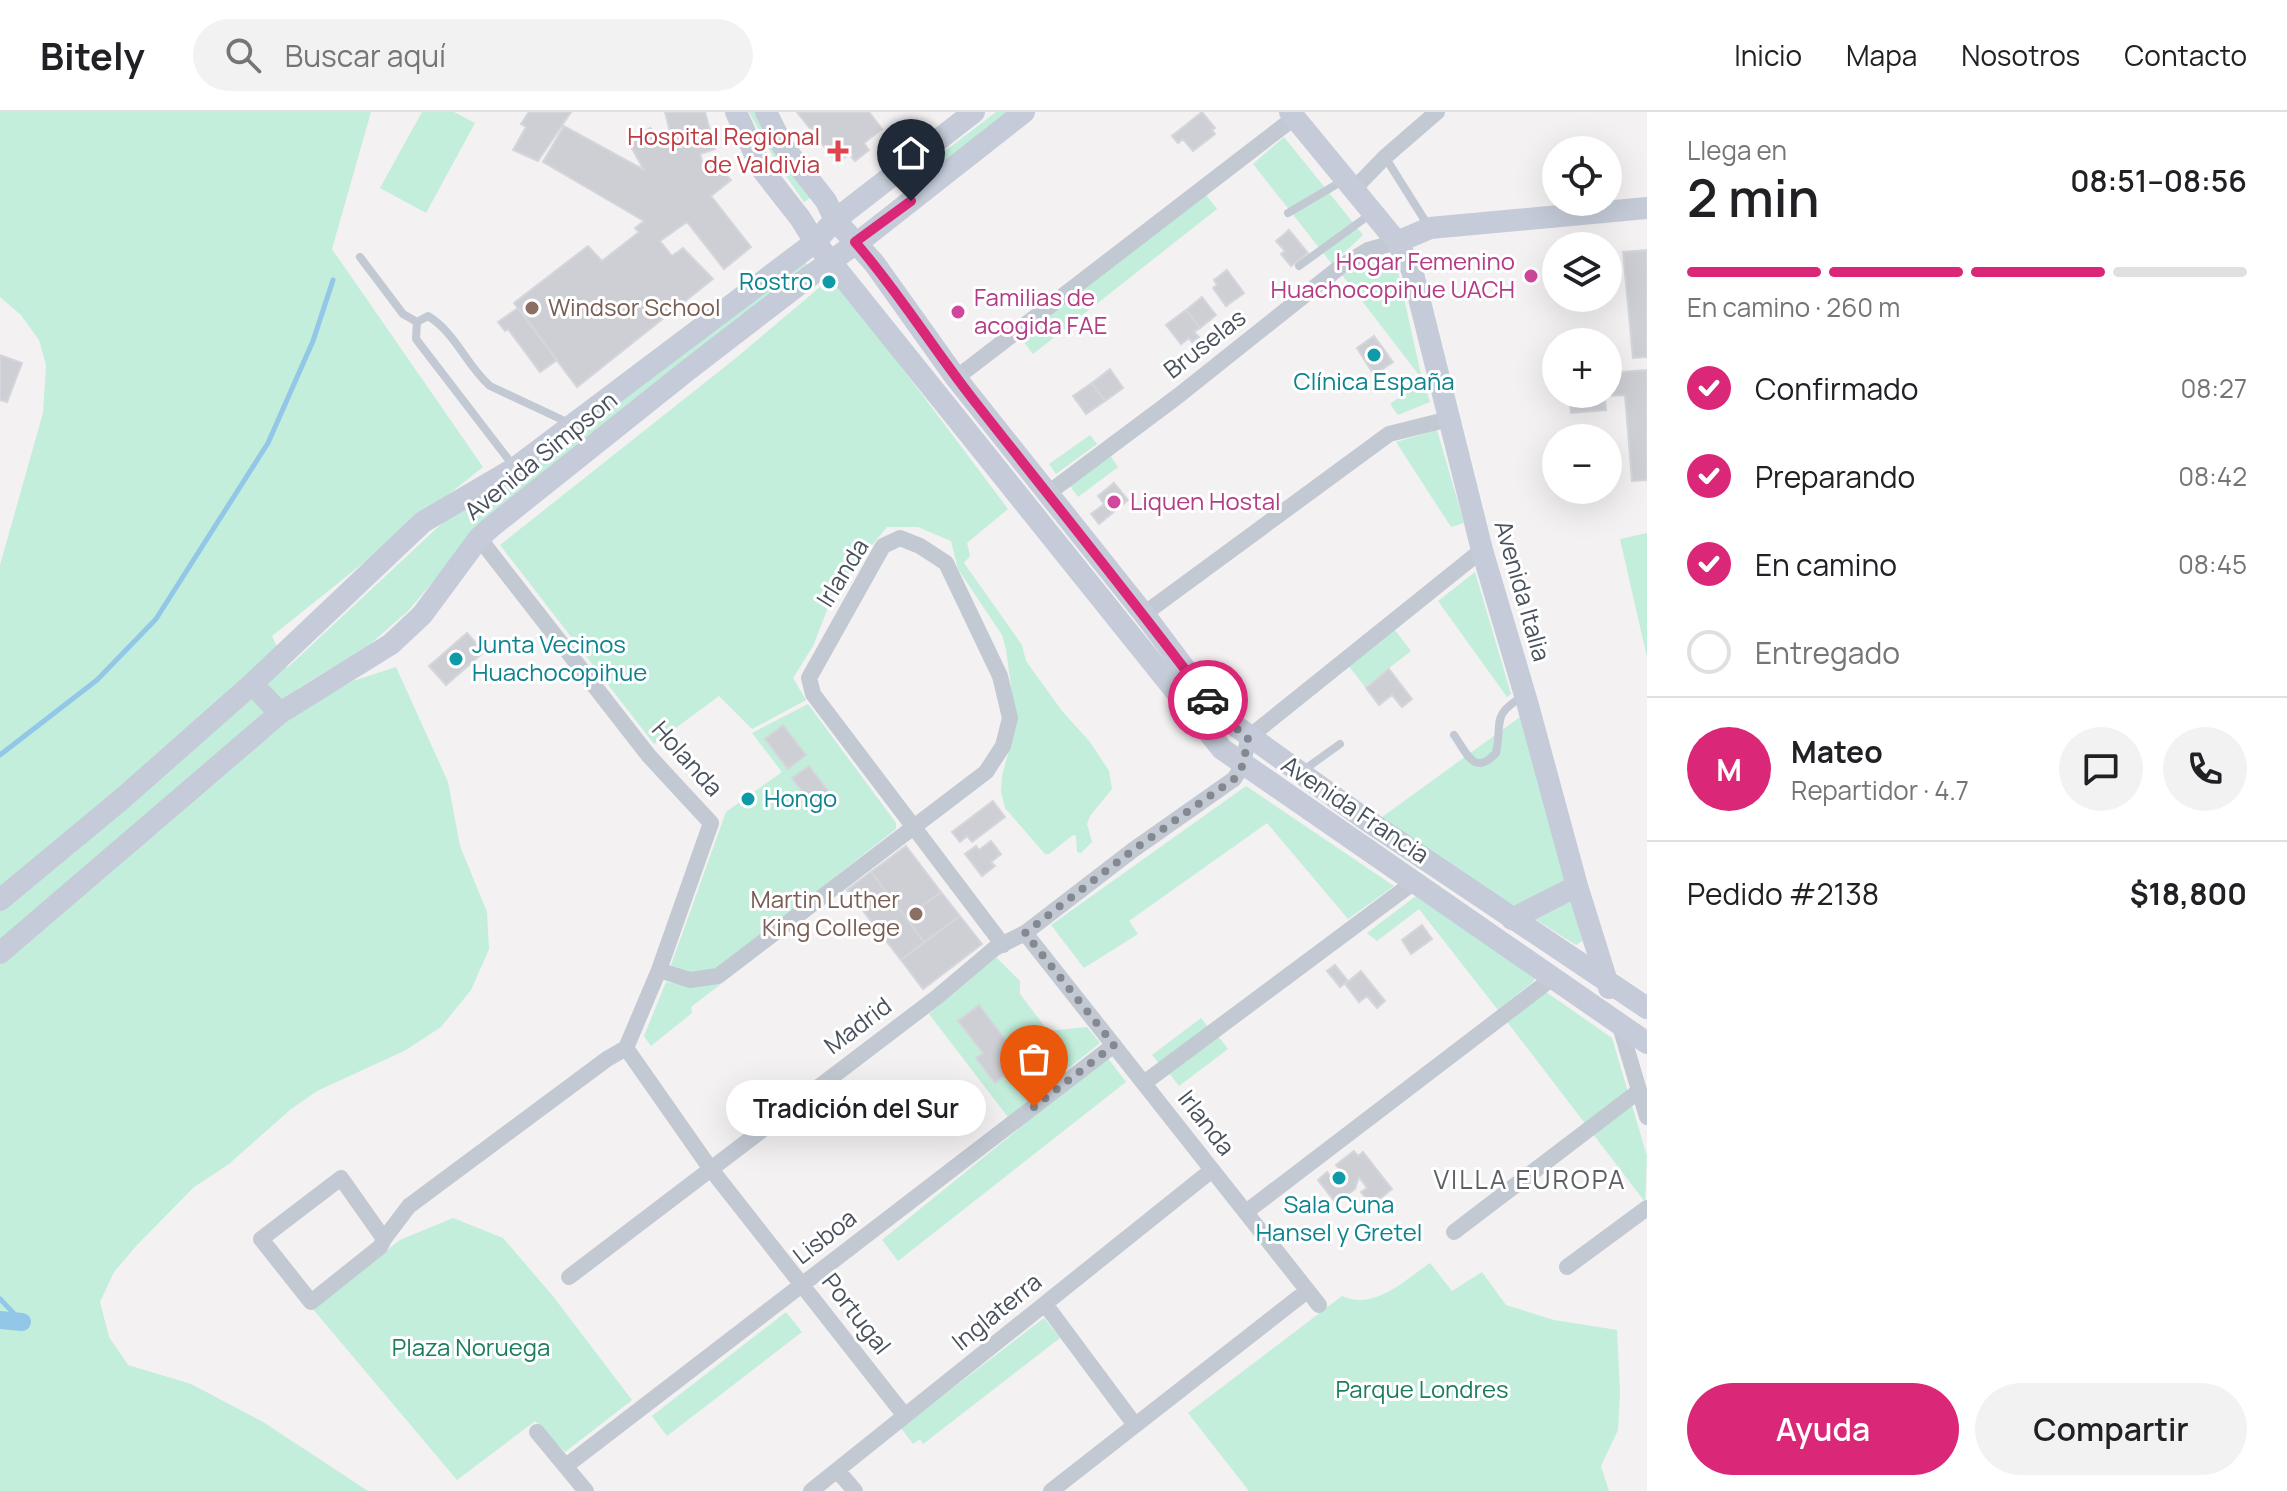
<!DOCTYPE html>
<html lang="es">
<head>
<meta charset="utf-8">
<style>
	:root { --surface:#fff; --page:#f2f2f2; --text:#202124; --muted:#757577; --line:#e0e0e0; --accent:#db2777 }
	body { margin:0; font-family:Manrope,sans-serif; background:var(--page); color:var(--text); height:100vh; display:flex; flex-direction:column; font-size:30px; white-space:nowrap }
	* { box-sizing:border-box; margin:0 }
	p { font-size:26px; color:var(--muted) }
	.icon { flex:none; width:44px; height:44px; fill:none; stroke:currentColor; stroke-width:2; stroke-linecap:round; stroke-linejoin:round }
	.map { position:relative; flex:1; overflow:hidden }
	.panel { display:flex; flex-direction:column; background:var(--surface); width:640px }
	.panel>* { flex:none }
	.controls { position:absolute; left:1542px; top:24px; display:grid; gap:16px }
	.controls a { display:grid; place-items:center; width:80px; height:80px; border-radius:50%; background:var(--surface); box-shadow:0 8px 32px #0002; font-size:40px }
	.pin { position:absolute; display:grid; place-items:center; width:68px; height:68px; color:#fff; margin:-82px -34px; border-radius:50% 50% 50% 0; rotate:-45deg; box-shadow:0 0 8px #0007 }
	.pin .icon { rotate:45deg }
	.courier { position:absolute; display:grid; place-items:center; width:80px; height:80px; margin:-40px; border:6px solid #db2777; border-radius:50%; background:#fff; color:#222; box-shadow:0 2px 10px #0007 }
	.bubble { position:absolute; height:56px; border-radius:28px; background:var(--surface); box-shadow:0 8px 32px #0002; font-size:26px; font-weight:600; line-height:56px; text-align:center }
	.summary em { font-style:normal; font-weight:600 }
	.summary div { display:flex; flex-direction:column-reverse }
	.summary { display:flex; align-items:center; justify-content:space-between; height:136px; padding:0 40px }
	h1 { font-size:52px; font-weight:600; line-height:60px }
	.bar { display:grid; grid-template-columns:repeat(4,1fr); gap:12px 8px; align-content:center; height:96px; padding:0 40px }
	.bar i { height:10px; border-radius:6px; background:var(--line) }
	.bar .selected { background:var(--accent) }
	.bar p { grid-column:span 4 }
	.line { display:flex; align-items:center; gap:20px; padding:0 40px; border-top:2px solid var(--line) }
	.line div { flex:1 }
	.round { display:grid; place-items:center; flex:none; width:84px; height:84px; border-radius:42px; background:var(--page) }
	ol { padding:0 40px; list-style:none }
	li { display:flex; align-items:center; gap:24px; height:88px }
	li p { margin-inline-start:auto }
	li .icon { padding:8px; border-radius:50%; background:var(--accent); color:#fff; stroke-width:4 }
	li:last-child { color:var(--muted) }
	li i { width:44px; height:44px; border:4px solid var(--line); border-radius:50% }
	.primary-button { display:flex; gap:16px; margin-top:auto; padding:16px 40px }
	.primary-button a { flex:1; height:92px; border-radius:48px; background:var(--accent); color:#fff; font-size:32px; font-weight:600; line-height:92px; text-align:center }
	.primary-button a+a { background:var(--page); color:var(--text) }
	header { display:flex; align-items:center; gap:48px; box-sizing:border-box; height:112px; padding:0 40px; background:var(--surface); border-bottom:2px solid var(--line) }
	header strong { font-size:38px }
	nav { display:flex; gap:44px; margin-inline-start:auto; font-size:28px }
	.search { width:560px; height:72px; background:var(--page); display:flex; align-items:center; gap:20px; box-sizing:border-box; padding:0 28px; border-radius:44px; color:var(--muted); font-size:30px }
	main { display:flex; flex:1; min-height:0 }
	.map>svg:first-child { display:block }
	.green { fill:#c2eedb }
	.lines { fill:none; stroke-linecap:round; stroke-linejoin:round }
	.stream { stroke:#92c7e8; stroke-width:5 }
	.canal { stroke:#92c7e8; stroke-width:18 }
	.building { fill:#cecfd5; stroke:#d5d6dc; stroke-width:2 }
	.lane { stroke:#c2c9d2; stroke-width:8 }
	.street { stroke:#c2c9d2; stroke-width:16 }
	.secondary { stroke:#c5cbd8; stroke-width:22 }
	.done { stroke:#848991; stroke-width:8; stroke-dasharray:0 14.4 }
	.route { stroke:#db2777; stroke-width:10 }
	.health-dot { fill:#e0444e; stroke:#fff; stroke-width:3 }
	.hotel-dot { fill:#d1479c; stroke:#fff; stroke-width:3 }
	.culture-dot { fill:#0f9aa8; stroke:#fff; stroke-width:3 }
	.education-dot { fill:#8d6e63; stroke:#fff; stroke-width:3 }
	.labels { text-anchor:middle; stroke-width:6; stroke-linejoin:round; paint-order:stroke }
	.health-label { font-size:24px; fill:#be3a42; stroke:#fff; text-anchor:end }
	.hotel-label { font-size:24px; fill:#b23c85; stroke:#fff; text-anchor:start }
	.culture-label { font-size:24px; fill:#0d838f; stroke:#fff }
	.education-label { font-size:24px; fill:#785e54; stroke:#fff; text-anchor:start }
	.street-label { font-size:24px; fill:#49515d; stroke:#fff }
	.park-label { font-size:24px; fill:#1c7d5d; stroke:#fff }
	.neighbourhood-label { font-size:26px; letter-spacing:2px; fill:#5e6065; stroke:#fff }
</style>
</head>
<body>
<header>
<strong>Bitely</strong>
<div class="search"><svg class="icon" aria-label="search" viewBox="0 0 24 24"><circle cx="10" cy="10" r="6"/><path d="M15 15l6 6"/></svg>Buscar aquí</div>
<nav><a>Inicio</a><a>Mapa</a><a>Nosotros</a><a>Contacto</a></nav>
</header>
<main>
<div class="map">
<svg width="1647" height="1379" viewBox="0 0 1647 1379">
	<rect width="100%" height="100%" fill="#f3f1f1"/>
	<path class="green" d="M0,0H371L332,137L483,355L272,524L287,556L451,403L804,149L807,153L676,261L476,414L447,453L408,499L369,533L297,577L305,594L353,569L396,555L448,670L460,734L487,800L489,837L471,878L441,915L406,938L317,979L291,997L229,1052L194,1075L137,1133L114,1160L100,1190L109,1225L128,1253L191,1272L263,1310L368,1379H0V453L43,301L46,253L39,228L21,203L0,185Z
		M422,0H454L475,11L426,101L380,76Z
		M749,0H757L810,86L804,90L775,48Z
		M996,0H1012L923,70L915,62Z
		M1284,25L1363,123L1332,152L1253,52Z
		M1203,79L1217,97L1033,242L1017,221Z
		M1384,142L1398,159L1422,267L1342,163Z
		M833,164L1008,397L967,431L970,444L964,451L1022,533L1026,549L1062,599L1090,630L1109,659L1112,677L1090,704L1087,712L1092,730L1081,741L1077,740L1076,724L1073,723L1049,742H1045L1005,696L1001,679L1002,664L1016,612L1006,537L1002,523L958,457L951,429L918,415H887L835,478L813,534L793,566L806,588L752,617L719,584L654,632L500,433L736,246Z
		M1423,268L1430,290L1398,303L1390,292Z
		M1437,318L1464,411L1451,415L1396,330Z
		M1090,323L1097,332L1056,362L1049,352Z
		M1108,340L1118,355L1078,385L1068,371Z
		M1647,421V545L1620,427Z
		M1475,460L1511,582L1507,585L1438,489Z
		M1394,517L1411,539L1365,575L1348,553Z
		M808,592L896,711V717L713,860L699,864L671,853L726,700L782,660L752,621Z
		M1520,605L1584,828L1576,833L1378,708Z
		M1246,674L1394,774L1348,807L1267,711L1129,809L1138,822L1084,856L1051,813Z
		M1420,781L1536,862L1533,870L1498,898L1419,797L1377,829L1367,821Z
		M835,784L691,895L692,901L651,934L644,924L666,870L688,873Z
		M996,845L1020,869V882L1048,919L1087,915L1100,931L1008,1005L929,902Z
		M1546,880L1612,926L1647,1044L1645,1090L1505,907Z
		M1201,906L1208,915L1159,951L1152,943Z
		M1218,924L1228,937L1179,974L1169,961Z
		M1107,945L1126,970L898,1149L882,1128Z
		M453,1106L503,1126L552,1183L632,1288L565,1340L535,1309L457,1368L312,1196L400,1128Z
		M1430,1151L1452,1179L1482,1160L1506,1193L1554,1208L1617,1218L1620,1280L1618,1318L1601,1354L1609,1379H1249L1188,1301L1342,1184C1374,1199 1405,1168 1430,1151Z
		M786,1200L802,1220L667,1324L652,1304Z
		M1044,1206L1060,1226L923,1332L920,1327L913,1332L901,1316Z"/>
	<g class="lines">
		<path class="stream" d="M0,643L97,568L156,507L268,331L313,229L333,168
			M0,1187L22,1210"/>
		<path class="canal" d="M0,1208L22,1210"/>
	</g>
	<path class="building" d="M529,0H571L538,49L513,38L526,15L521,12Z
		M665,0H705L715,37L700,42L705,59L716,51L731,68L711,84L751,135L724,157L687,110L660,129L672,144L683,136L713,167L577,275L514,191L588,134L602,149L639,120L635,116L644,109L543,50L564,14L644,58L629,31L650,16L674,36Z
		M797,0H869L882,17L864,31L869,38L855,49L849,42L837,51Z
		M1202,0L1215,16L1212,18L1215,22L1193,39L1183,27L1178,31L1172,24Z
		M1289,118L1308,141L1291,154L1281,142L1285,139L1276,129Z
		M1647,138V245L1633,246L1623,140Z
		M1227,158L1244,181L1226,194L1213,176L1217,173L1214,168Z
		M1202,185L1216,203L1200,216L1186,198Z
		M518,196L557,248L540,260L508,217L505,219L498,210Z
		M1186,198L1200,216L1194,220L1199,225L1192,230L1189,226L1181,232L1166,213Z
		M1374,224L1393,250L1374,263L1357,236Z
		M0,243L22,251L7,290L0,288Z
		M1110,257L1123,276L1105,289L1092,271Z
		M1647,258V368L1632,369L1625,283L1605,284L1606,298L1571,301L1569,282H1608V261Z
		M1092,271L1105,289L1086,302L1073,284Z
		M1114,371L1128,388L1099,412L1091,402L1104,392L1098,384Z
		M467,521L484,540L446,573L429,554Z
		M1389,557L1412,587L1402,595L1392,583L1379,593L1366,576Z
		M783,613L806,643L788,657L765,627Z
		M809,654L829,680L812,692L792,666Z
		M993,689L1005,705L972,730L967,724L960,730L952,720Z
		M991,729L1001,742L991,750L995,754L982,764L965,742L976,734L979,738Z
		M906,734L941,780L906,806L871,760Z
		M871,760L924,830L901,848L847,778Z
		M941,780L960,804L924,830L906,806Z
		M960,804L982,832L923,877L901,848Z
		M1422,813L1432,827L1411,842L1402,828Z
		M1335,853L1348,869L1340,875L1327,859Z
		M1361,859L1385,889L1377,896L1367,884L1359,890L1345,872Z
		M979,893L1022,950L995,971L976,946L983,941L958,909Z
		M1354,1039L1358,1044L1363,1040L1392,1077L1376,1090L1373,1087L1369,1090L1361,1080L1367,1076L1359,1065L1355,1077L1336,1091L1318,1068L1327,1060L1331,1065L1340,1058L1336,1053Z"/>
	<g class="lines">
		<path class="lane" d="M1385,45L1429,115
			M1288,101L1344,68
			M360,145L403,202L417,210
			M1299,154L1372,101
			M515,356L416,227L417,210L428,204C456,221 466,253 490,274L569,311
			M1454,623C1467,641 1474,665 1496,641C1503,608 1490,604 1525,583
			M1301,660L1340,632"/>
		<path class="street" d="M1353,78L1385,45L1437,0
			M956,266L1294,6
			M1047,382L1178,284L1340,155L1368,138L1397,130
			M479,426L649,644L711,711L659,858L626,936
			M1144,502L1389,322L1449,307
			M1025,821L1319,1193
			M659,858L690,868L718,864L986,660L1003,634L1010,606L1000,564L946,451L920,434L900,426L883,434L809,566L813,582L1003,833
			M1619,911L1647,1005
			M626,936L710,1056L905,1304
			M1144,971L1414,770
			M1246,1100L1554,865
			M1454,1120L1639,979
			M384,1127L380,1135L311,1190L261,1127L341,1066L384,1127L409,1094L607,947L626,936
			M1567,1155L1647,1096
			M569,1165L937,885L995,836L1025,821L1133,738L1234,667L1243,653L1248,626L1482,438
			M1045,1192L1135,1313
			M537,1320L586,1379
			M566,1354L1114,933
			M837,1358L855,1379
			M811,1379L1212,1058
			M1051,1379L1307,1179"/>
		<path class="secondary" d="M736,0L761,56L800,106L815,130L1222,637L1647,931
			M766,0L783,34L826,89L835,108L874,151L956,266L1144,502L1219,602L1365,707L1647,896
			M1290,0L1397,130L1412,158L1482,438L1527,590L1577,774L1609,876
			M1397,130L1430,116L1647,96
			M252,572L280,601
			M0,788L123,686L252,572L423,410L515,356L815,130L835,108L974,0
			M1512,807L1577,774
			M0,841L280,601L391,532L422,503L479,426L490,416L688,258L810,164L865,125L1024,0"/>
	</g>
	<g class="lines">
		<path class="done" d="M1034,995L1114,933L1025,821L1133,738L1234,667L1243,653L1248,626L1219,602L1208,588"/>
		<path class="route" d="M911,89L855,130C898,179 932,235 972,286C1051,387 1132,486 1208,588"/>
	</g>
	<path class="health-dot" d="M834 27h8v8h8v8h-8v8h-8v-8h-8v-8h8z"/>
	<g class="hotel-dot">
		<circle cx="1531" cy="164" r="8"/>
		<circle cx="958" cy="200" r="8"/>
		<circle cx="1114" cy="390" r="8"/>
	</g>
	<g class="culture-dot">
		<circle cx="829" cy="170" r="8"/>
		<circle cx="1374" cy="243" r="8"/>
		<circle cx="456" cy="547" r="8"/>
		<circle cx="748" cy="687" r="8"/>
		<circle cx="1339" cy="1066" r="8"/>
	</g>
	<g class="education-dot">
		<circle cx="532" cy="196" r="8"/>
		<circle cx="916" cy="802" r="8"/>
	</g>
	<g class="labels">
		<g class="health-label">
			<text x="820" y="33">Hospital Regional<tspan x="820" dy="28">de Valdivia</tspan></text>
		</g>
		<g class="hotel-label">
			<text x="1515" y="158" text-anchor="end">Hogar Femenino<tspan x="1515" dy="28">Huachocopihue UACH</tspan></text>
			<text x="974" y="194">Familias de<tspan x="974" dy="28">acogida FAE</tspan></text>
			<text x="1130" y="398">Liquen Hostal</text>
		</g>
		<g class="culture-label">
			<text x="813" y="178" text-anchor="end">Rostro</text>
			<text x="1374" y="278">Clínica España</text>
			<text x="472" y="541" text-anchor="start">Junta Vecinos<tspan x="472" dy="28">Huachocopihue</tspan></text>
			<text x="764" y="695" text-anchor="start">Hongo</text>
			<text x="1339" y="1101">Sala Cuna<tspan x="1339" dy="28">Hansel y Gretel</tspan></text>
		</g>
		<g class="education-label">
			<text x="548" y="204">Windsor School</text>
			<text x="900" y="796" text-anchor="end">Martin Luther<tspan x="900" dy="28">King College</tspan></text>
		</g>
		<g class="street-label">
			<text transform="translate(1205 232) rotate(-38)" y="8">Bruselas</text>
			<text transform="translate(541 344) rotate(-39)" y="8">Avenida Simpson</text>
			<text transform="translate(843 461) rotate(-58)" y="8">Irlanda</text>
			<text transform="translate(1522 479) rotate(74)" y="8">Avenida Italia</text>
			<text transform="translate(687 647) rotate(48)" y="8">Holanda</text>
			<text transform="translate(1355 698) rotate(34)" y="8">Avenida Francia</text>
			<text transform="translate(858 914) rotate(-37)" y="8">Madrid</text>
			<text transform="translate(1206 1011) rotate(52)" y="8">Irlanda</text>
			<text transform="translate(825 1125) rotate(-38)" y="8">Lisboa</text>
			<text transform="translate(997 1200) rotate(-39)" y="8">Inglaterra</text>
			<text transform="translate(856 1202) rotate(52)" y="8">Portugal</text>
		</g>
		<g class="park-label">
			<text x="471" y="1244">Plaza Noruega</text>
			<text x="1422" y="1286">Parque Londres</text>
		</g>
		<g class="neighbourhood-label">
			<text x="1530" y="1077">VILLA EUROPA</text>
		</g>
	</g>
</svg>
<div class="controls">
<a><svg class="icon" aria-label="locate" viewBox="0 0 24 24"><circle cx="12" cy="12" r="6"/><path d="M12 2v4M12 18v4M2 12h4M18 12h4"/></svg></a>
<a><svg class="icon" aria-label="layers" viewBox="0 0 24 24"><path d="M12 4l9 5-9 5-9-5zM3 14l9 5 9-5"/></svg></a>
<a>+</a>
<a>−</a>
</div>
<div class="pin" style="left:1034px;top:995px;background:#ea580c"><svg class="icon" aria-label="bag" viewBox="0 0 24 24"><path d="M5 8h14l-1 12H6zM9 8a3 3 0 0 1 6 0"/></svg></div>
<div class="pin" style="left:911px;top:89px;background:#1f2937"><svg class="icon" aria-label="home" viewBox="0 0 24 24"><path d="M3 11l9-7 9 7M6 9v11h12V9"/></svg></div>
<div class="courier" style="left:1208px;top:588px"><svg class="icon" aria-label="car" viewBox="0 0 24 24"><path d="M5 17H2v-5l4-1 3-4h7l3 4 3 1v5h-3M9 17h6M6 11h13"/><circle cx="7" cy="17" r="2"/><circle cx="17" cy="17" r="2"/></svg></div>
<div class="bubble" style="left:726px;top:968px;width:260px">Tradición del Sur</div>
</div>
<section class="panel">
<div class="summary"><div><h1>2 min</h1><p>Llega en</p></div><em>08:51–08:56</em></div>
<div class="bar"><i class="selected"></i><i class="selected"></i><i class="selected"></i><i></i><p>En camino · 260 m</p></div>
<ol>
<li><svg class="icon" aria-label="check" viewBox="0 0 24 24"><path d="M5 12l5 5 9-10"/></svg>Confirmado<p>08:27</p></li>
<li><svg class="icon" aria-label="check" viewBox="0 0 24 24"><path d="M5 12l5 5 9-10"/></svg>Preparando<p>08:42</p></li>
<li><svg class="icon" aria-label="check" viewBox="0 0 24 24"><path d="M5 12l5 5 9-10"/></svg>En camino<p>08:45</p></li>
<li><i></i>Entregado</li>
</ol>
<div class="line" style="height:144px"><b class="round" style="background:var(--accent);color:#fff">M</b><div><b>Mateo</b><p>Repartidor · 4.7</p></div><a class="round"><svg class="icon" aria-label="chat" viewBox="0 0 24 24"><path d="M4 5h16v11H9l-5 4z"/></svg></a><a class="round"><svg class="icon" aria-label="phone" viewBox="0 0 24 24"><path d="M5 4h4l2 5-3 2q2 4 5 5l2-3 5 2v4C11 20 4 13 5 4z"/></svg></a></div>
<div class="line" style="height:104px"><div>Pedido #2138</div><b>$18,800</b></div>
<div class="primary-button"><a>Ayuda</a><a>Compartir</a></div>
</section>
</main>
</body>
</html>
